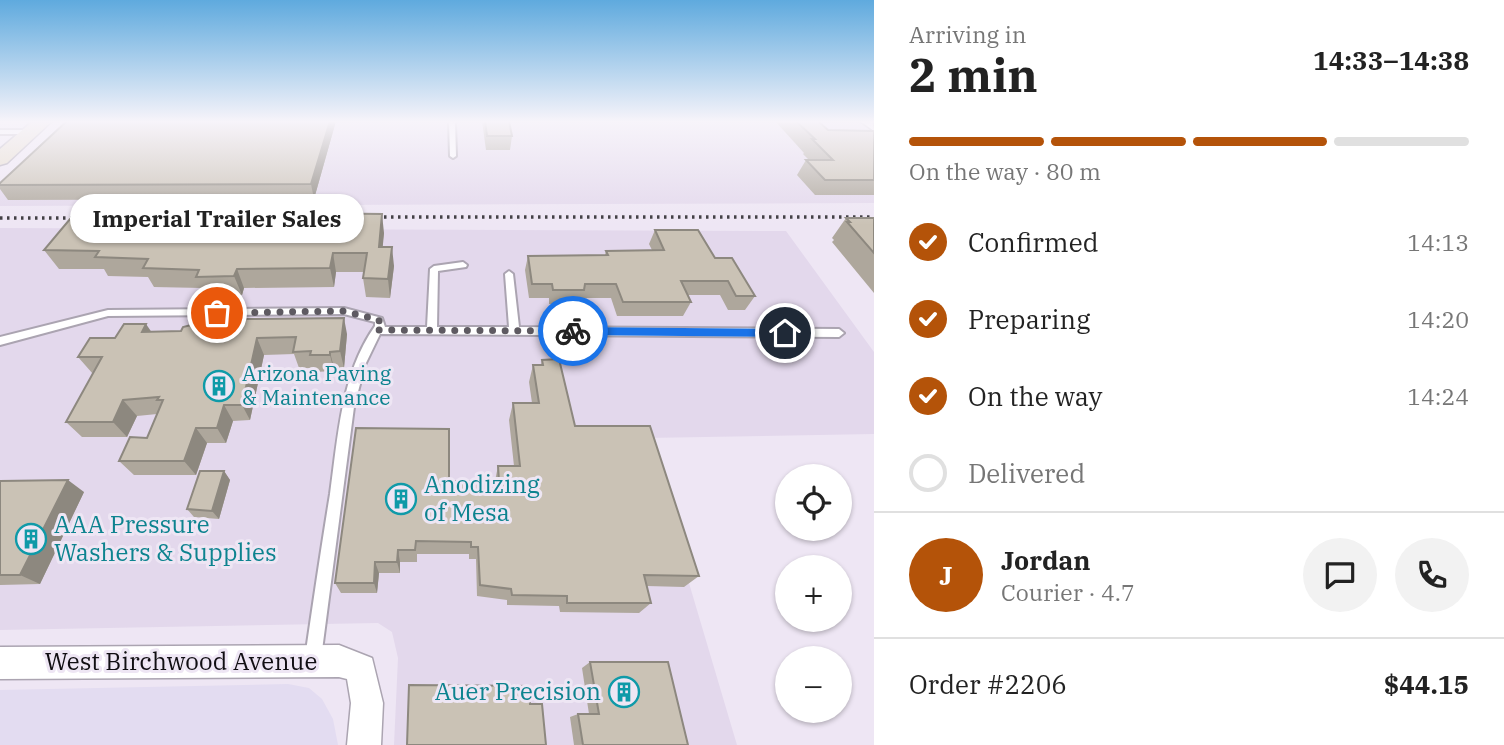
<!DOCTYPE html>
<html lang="en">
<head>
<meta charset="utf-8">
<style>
	:root { --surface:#fff; --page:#f2f2f2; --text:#222; --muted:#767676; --line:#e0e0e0; --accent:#b45309 }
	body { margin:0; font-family:"IBM Plex Serif",serif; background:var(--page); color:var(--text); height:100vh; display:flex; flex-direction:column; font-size:26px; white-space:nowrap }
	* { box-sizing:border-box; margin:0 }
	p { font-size:23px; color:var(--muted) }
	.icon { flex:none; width:38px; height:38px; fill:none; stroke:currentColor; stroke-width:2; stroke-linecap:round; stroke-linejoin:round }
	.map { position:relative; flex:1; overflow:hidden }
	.details { display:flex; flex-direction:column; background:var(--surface); width:630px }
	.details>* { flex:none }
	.buttons { position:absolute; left:775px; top:464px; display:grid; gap:14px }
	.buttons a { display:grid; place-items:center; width:77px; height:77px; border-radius:50%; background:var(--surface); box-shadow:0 2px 5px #0004; font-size:35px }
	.pin { position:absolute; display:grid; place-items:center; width:60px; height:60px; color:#fff; margin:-30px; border:4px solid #fff; border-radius:50%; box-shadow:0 2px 7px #0007 }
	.courier { position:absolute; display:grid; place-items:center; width:70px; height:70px; margin:-35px; border:5px solid #1a73e8; border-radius:50%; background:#fff; color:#222; box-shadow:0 2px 9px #0007 }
	.bubble { position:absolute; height:49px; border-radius:24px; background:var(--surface); box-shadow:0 2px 5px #0004; font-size:23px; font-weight:800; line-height:49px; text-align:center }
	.head em { font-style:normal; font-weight:800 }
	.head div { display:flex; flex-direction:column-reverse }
	.head { display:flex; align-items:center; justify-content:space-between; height:119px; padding:0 35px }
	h1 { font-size:46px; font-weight:800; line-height:52px }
	.bar { display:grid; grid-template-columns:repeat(4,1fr); gap:10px 7px; align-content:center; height:84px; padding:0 35px }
	.bar i { height:9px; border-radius:5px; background:var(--line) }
	.bar .active { background:var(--accent) }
	.bar p { grid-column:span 4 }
	.line { display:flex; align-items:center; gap:18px; padding:0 35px; border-top:2px solid var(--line) }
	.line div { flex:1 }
	.round { display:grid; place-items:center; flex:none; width:74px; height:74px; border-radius:37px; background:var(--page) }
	ol { padding:0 35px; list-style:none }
	li { display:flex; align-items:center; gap:21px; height:77px }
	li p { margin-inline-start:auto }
	li .icon { padding:7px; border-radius:50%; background:var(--accent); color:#fff; stroke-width:4 }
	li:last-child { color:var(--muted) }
	li i { width:38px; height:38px; border:4px solid var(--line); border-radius:50% }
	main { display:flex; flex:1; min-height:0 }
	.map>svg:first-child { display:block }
	.commercial { fill:#e3dcf1 }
	.built { fill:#e3d8ec }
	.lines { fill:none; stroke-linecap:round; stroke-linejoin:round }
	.service-casing { stroke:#aba4b1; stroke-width:4 }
	.minor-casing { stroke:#aba4b1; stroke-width:3 }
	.secondary-casing { stroke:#aba4b1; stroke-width:3 }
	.service { fill:#fff; fill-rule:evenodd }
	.minor { fill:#fff; fill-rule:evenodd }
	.secondary { fill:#e6dcca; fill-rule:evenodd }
	.rail { stroke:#353237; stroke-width:3.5; stroke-dasharray:2.5 4.5; stroke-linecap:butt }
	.wall { fill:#aea79c }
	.shaded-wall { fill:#8d887f }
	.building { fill:#cac2b5; stroke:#8d887f; stroke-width:2 }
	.route { fill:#1a73e8 }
	.done { stroke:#5e5a61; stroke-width:7; stroke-dasharray:0 12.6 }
	.labels { text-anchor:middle; stroke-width:6; stroke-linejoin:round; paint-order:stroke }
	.culture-label { font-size:21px; fill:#0d838f; stroke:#eee6f4; text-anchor:start }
	.near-culture-label { font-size:24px; fill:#0d838f; stroke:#eee6f4; text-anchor:start }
	.near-street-label { font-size:24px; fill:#100e12; stroke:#eee6f4 }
</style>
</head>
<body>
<main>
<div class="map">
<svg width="874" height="745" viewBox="0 0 874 745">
	<rect width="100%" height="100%" fill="#eee6f4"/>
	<path class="commercial" d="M288,684L309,688L322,699L333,719L338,745H0V690Z"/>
	<path class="built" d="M65,121H874V203L0,206V183Z
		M0,228L786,231L874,352V434L646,438L737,745H394L398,658L392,632L378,623L0,630Z"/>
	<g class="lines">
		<g class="service-casing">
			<path id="service" d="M449,121H455L456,156L453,158L450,156Z
				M0,130H30L33,132L30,134H0Z
				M463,262L467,265L466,267L438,271L437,327H509L505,274L509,271L513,274L519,327L839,329L844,333L839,337L380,334L365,365L354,407L321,658L318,663L313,666L308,663L305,658C313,603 321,549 330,494C338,437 341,374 375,326V322L344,314L108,316L0,345V337L108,310L344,308L382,318L385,327H427L430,269L434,266Z"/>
		</g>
		<g class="minor-casing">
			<path id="minor" d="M860,121H873L874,131Z
				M339,645L372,658L383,703L381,745H347L351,703L347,679L339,677L0,679V647Z"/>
		</g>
		<g class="secondary-casing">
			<path id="secondary" d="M33,121H52L7,163L0,165V149Z"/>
		</g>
		<use href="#service" class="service"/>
		<use href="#minor" class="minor"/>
		<use href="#secondary" class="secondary"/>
		<path class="rail" d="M363,217H874
			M0,218H129"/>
	</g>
	<path class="wall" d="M67,121H336L314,199L8,200L0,189V183Z
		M482,121H509L512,136L510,150H486Z
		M775,121H818L828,130L874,131V195H815L797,175L806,160H809L803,154L804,153Z
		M846,218H874V293L832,242L834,240L832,238Z
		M655,230L715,258L755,296L745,310H728L720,295H688L691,302L683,316H617L611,298H582L580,304H549V298H529L525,270L528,256L605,255L606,251L652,250L649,244Z
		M384,233L382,247L394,266L390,298L366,297L363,278L364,272H336L334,287L244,288L242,295L205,296L202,288L154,287L148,277L108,276L104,269H59L44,250Z
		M151,332L347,334L344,368H334V371L315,372L314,368H299L294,354L264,355L250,420L233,421L226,443H207L196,475H134L119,461L147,438L157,414L137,416L127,437H82L66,422L93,374L78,357Z
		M542,360L575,426L699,576L684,587L647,586L651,603L639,613L560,612L559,606L507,605V600L477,596L476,559H469V554H417V562H400V573H379L377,593H341L335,583L449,481H495L498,466H514L509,420L513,403H532L529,382L533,365H541Z
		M224,471L230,480L219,519L194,517L187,509Z
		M0,481L84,492L40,584L0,585Z
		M590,662L688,745H574L570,717L578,714H589L582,668Z"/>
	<path class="shaded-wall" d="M330,121H336L314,199L311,184Z
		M382,214L384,233L381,266L379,247Z
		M392,247L394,266L390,298L388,279Z
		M333,253L336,272L334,287L330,268Z
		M237,269L244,288L242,295L234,276Z
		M344,318L347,334L344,368L340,351Z
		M146,324L157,340L142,332Z
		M257,338L264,355L250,420L242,405Z
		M330,352L334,368V371L330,355Z
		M123,400L137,416L127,437L113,422Z
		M224,405L233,421L226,443L217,428Z
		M196,428L207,443L196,475L184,461Z
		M224,471L230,480L219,519L212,511Z
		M68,480L84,492L40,584L20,575Z
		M398,550L400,562V573L397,562Z
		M375,562L379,573L377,593L374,583Z"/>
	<path class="building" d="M67,121H330L311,184L0,185V183Z
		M485,121H509L512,136H487Z
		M796,121H818L828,130L874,131V180H825L806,160H833L812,139H815Z
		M295,213L382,214L379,247H392L388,279L363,278L367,253H333L330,268L237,269L234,276L196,277L199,270L143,268L148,259L95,257L99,251L44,250L70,219L107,218L109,215Z
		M846,218H874V253L847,222H850Z
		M655,230H698L715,258H732L755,296H736L728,281H681L691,302H623L616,284H585L584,290H553L552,284H532L528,256L608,255L606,251L664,250Z
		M344,318L340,351L330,352V355H310L311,351L293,352L296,337L257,338L242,405H224L217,428H196L184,461H119L130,437L147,438L163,400H157L159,397L123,400L113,422H66L102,357H78L90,338H115L124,324H146L142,332L181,331L183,327L191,325L243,324L245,319Z
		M559,359L575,426H650L699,576L644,575L651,603H567V596L512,595L511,589L480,585L478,547H471V542L416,541L415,550H398L397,562H375L374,583H335L356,428L449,429V481H499L498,466H520L513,403H539L533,365H543L542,360Z
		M200,471H224L212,511L187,509Z
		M68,480L20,575H0V481Z
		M590,662H668L688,745H583L578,714H599Z
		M409,685L529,686L530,704H542L546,745H407Z"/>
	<linearGradient id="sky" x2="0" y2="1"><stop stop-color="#5faade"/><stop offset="0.54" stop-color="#f7f4fa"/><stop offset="1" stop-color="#f7f4fa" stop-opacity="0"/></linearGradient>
	<rect width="874" height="225" fill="url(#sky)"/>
	<path class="route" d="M573,327L785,329L790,333L785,337L573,335L568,331Z"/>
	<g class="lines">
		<path class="done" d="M217,313L344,311L379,320L380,326L377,330L573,331"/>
	</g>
	<defs>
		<g id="building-ring" transform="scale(1.575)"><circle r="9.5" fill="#eee6f4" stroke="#0f9aa8" stroke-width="1.5"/><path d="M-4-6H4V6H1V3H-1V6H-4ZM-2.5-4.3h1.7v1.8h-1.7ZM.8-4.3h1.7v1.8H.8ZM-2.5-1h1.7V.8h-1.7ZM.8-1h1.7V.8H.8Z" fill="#0f9aa8"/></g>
	</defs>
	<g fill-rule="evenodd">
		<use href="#building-ring" x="219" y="386"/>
		<use href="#building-ring" x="401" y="499"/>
		<use href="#building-ring" x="31" y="539"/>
		<use href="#building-ring" x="624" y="692"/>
	</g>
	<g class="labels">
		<g class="culture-label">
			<text x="242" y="381">Arizona Paving<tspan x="242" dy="24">&amp; Maintenance</tspan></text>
		</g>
		<g class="near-culture-label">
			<text x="424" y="493">Anodizing<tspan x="424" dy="28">of Mesa</tspan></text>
			<text x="54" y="533">AAA Pressure<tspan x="54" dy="28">Washers &amp; Supplies</tspan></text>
			<text x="601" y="700" text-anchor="end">Auer Precision</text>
		</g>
		<g class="near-street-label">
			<text x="181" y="670">West Birchwood Avenue</text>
		</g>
	</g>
</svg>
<div class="buttons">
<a><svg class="icon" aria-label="locate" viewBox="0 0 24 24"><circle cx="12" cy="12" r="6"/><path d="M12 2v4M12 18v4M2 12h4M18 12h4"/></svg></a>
<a>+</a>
<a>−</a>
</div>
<div class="pin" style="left:217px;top:313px;background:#ea580c"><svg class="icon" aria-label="bag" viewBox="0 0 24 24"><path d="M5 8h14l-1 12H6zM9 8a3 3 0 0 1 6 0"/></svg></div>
<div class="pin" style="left:785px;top:333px;background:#1f2937"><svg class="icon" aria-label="home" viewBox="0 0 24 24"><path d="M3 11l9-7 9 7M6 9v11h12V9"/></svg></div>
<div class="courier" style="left:573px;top:331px"><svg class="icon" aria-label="bike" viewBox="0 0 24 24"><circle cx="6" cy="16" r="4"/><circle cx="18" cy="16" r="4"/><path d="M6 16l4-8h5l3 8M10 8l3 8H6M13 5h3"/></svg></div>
<div class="bubble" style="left:70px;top:194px;width:294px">Imperial Trailer Sales</div>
</div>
<section class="details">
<div class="head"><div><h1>2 min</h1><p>Arriving in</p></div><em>14:33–14:38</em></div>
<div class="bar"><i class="active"></i><i class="active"></i><i class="active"></i><i></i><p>On the way · 80 m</p></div>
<ol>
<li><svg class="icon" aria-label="check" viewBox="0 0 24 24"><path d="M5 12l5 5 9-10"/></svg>Confirmed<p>14:13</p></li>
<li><svg class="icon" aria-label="check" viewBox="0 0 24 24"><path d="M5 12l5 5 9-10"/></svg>Preparing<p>14:20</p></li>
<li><svg class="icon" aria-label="check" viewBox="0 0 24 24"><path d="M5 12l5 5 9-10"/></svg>On the way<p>14:24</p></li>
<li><i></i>Delivered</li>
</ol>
<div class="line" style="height:126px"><b class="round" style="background:var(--accent);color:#fff">J</b><div><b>Jordan</b><p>Courier · 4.7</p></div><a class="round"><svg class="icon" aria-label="chat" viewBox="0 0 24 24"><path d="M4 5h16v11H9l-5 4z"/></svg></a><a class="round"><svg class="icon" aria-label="phone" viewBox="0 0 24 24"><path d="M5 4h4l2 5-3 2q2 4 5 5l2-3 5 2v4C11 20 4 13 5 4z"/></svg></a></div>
<div class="line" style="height:91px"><div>Order #2206</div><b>$44.15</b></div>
</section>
</main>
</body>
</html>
